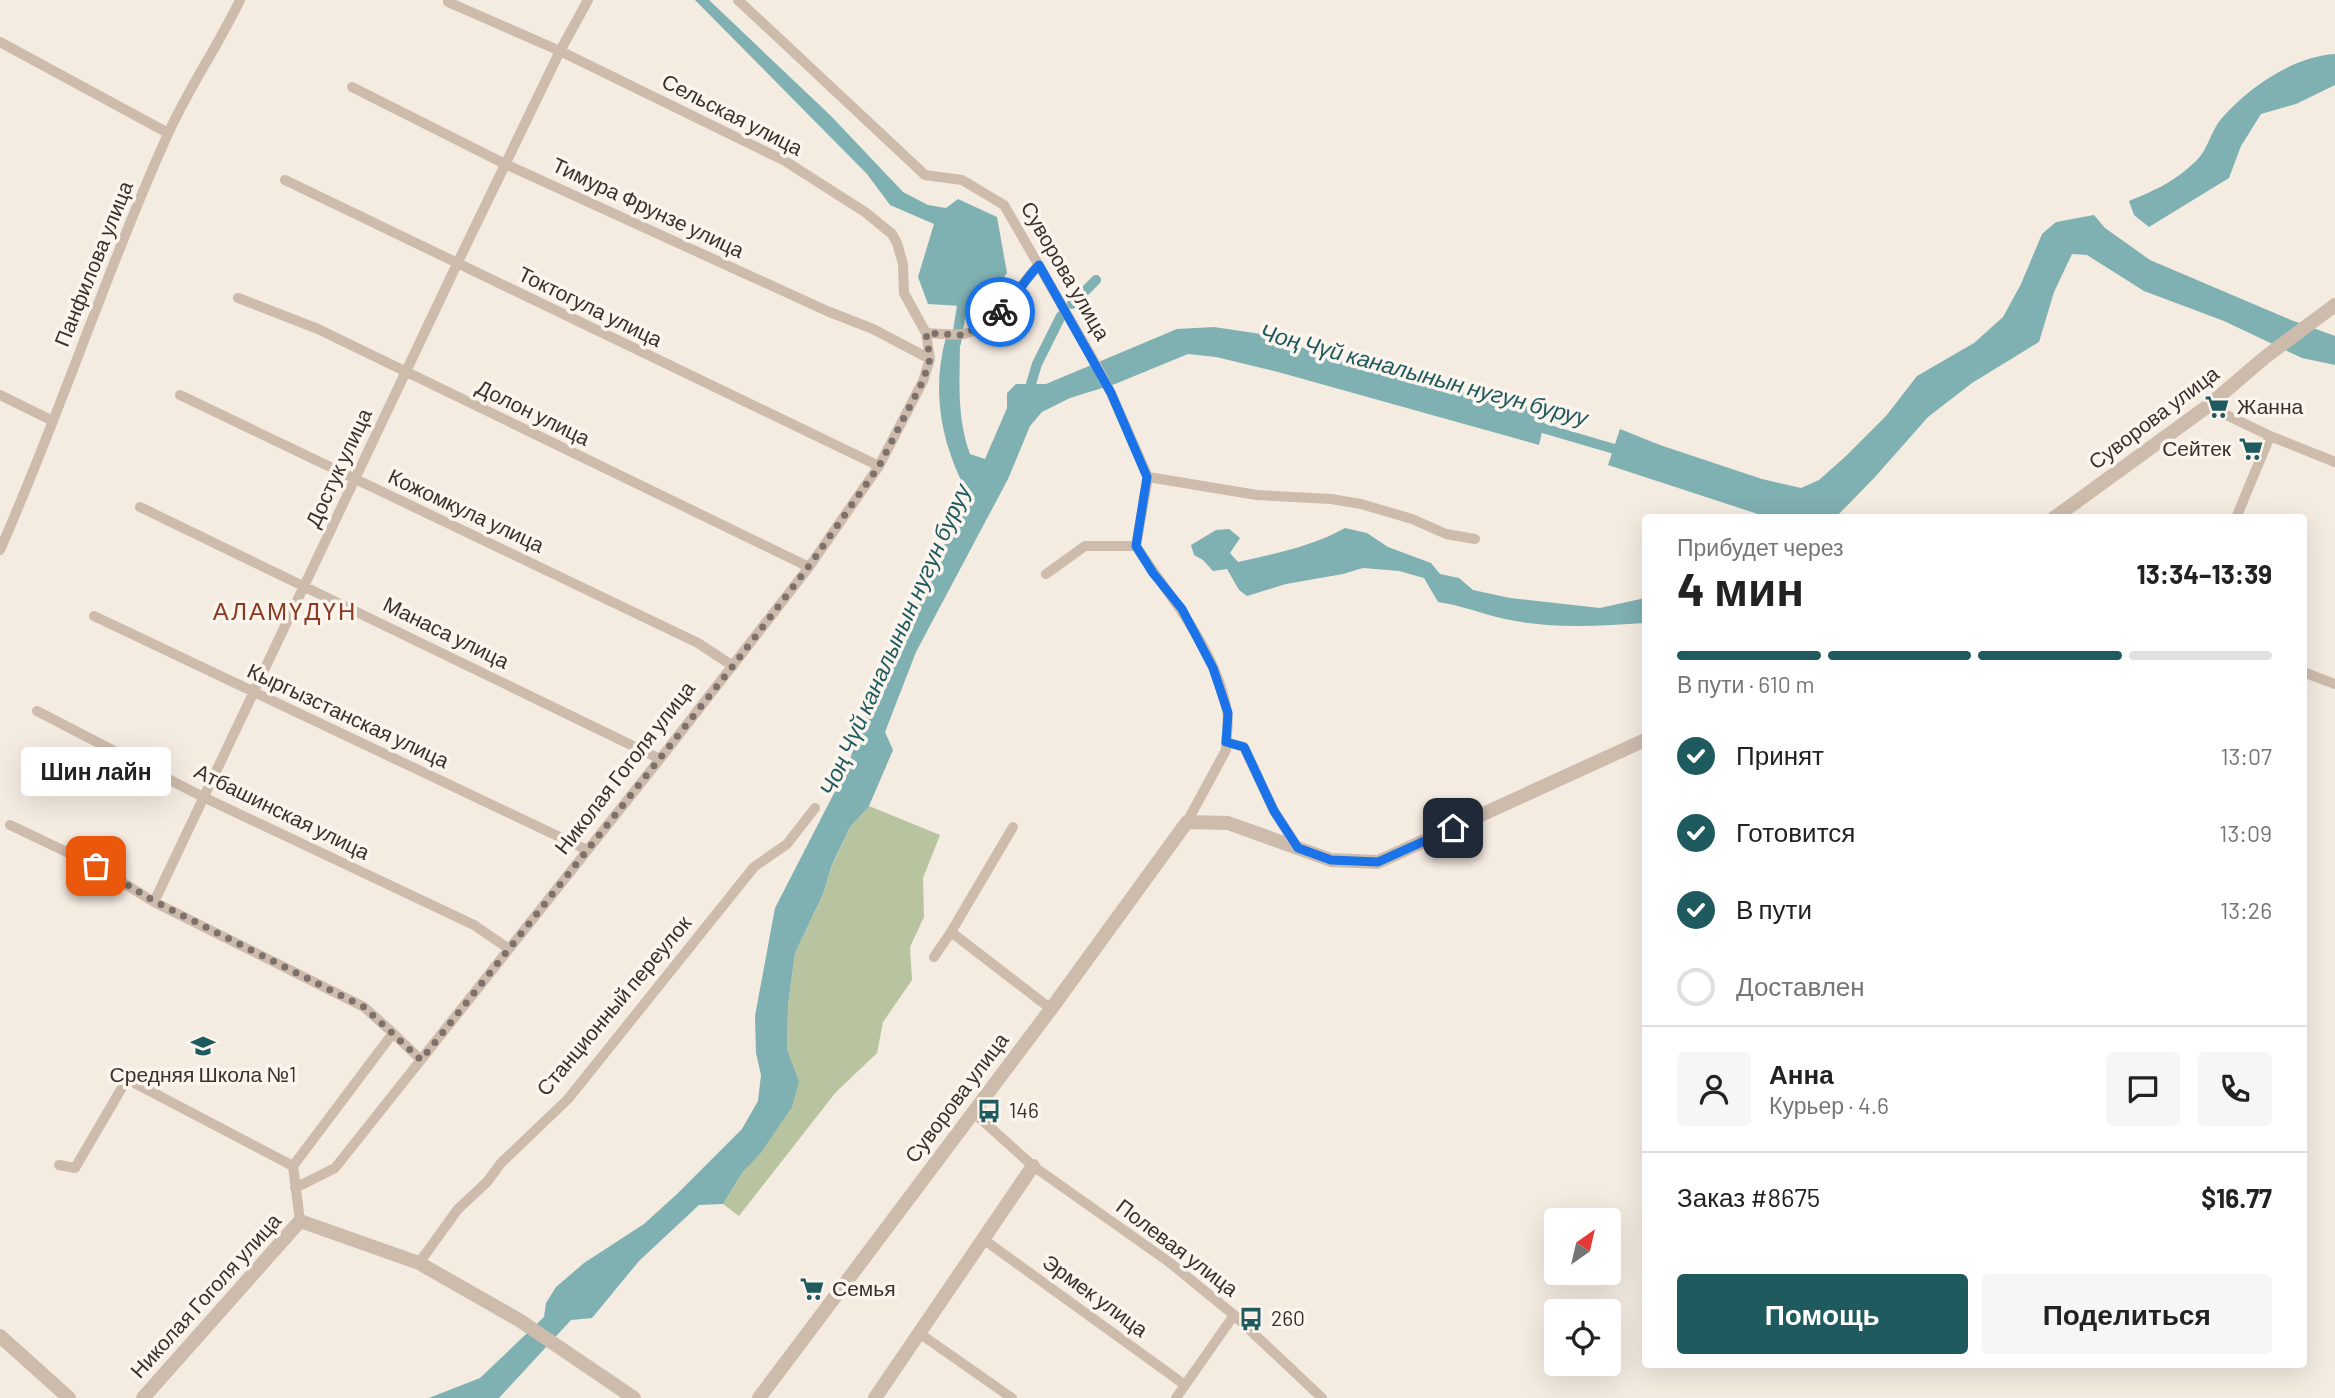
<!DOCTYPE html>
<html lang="ru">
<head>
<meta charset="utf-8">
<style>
	:root { --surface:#fff; --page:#f6f6f6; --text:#222; --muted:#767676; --line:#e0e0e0; --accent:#1f5a5e }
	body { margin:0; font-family:Barlow,sans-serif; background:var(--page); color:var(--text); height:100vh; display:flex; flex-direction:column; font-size:26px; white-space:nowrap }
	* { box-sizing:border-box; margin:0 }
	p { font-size:23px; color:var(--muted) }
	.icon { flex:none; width:38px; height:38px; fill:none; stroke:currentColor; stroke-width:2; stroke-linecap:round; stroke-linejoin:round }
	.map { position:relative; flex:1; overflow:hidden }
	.sheet { position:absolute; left:1642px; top:514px; width:665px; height:854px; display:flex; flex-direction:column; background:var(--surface); border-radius:7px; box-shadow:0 7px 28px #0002 }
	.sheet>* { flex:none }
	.needle { width:46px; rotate:34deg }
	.tools { position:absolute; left:1544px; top:1208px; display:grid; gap:14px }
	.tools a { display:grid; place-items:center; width:77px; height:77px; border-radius:7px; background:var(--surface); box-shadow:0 7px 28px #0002; font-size:35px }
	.pin { position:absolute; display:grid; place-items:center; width:60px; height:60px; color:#fff; margin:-30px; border-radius:14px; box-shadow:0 4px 10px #0006 }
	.courier { position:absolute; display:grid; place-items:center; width:70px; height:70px; margin:-35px; border:5px solid #1a73e8; border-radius:50%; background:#fff; color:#222; box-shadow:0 2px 9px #0007 }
	.bubble { position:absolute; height:49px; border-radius:7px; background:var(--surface); box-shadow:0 7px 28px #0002; font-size:23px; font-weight:700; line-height:49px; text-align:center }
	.summary em { font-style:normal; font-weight:700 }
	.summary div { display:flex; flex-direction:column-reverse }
	.summary { display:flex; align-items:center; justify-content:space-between; height:119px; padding:0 35px }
	h1 { font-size:46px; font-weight:700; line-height:52px }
	.bar { display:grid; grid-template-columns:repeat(4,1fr); gap:10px 7px; align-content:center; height:84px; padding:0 35px }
	.bar i { height:9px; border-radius:5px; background:var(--line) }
	.bar .active { background:var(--accent) }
	.bar p { grid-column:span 4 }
	.line { display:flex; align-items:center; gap:18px; padding:0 35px; border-top:2px solid var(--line) }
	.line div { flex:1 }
	.round { display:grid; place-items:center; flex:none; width:74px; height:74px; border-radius:7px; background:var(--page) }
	ol { padding:0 35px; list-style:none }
	li { display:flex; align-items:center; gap:21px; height:77px }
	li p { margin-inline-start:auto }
	li .icon { padding:7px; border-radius:50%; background:var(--accent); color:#fff; stroke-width:4 }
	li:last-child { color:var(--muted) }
	li i { width:38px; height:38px; border:4px solid var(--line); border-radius:50% }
	.cta { display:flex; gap:14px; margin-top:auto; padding:14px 35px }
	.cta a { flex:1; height:80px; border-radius:7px; background:var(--accent); color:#fff; font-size:28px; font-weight:700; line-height:80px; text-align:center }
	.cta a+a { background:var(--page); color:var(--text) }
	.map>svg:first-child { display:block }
	.green { fill:#b8c4a0 }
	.water { fill:#7fb0b2 }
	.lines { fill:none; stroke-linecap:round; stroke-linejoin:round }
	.canal { stroke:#7fb0b2; stroke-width:10 }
	.minor { stroke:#cdbbac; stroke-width:10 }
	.tertiary { stroke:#cdbbac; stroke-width:14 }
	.done { stroke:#7c716b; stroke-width:7; stroke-dasharray:0 12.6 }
	.route { stroke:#1a73e8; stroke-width:9 }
	.labels { text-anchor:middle; stroke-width:7; stroke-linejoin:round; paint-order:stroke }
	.street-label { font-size:21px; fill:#3b302b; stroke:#fbf5ee }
	.poi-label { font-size:21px; fill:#3b302b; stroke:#fbf5ee; text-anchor:start }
	.water-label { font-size:23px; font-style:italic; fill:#1f5a5e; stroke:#fbf5ee }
	.quarter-label { font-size:24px; letter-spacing:2px; fill:#8c3b22; stroke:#fbf5ee }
</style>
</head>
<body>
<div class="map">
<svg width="2335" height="1398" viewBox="0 0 2335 1398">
	<rect width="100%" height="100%" fill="#f4ebe1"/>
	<path class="green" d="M869,806L940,835L923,878L924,917L910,947L912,980L883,1022L877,1053L836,1092L739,1216L723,1204L742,1173L760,1154L799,1081L787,1049L788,1005L795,953L823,894L832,866L850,827Z"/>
	<path class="water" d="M695,0H709L831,116L903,192L928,205L946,208L958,199L997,217L1007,273L988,299L962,306L928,304L918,277L934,224L890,205L867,174Z
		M2335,54V85L2296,104L2261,114L2241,146L2229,178L2149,227L2134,215L2129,201C2158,189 2174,182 2197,160C2208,149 2211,131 2221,119C2249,87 2292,57 2335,54Z
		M2094,215L2105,228L2150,260L2291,320L2335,336V365L2302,358L2224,321L2144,291L2087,255L2072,254L2054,292L2039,342L1972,383L1928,417L1875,477L1839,514L1828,518H1770L1608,465L1620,429L1660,445L1762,479L1801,488L1819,480L1846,456L1886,416L1917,376L1974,343L2003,317L2021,284L2042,234L2056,222Z
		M1214,327L1261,334L1384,374L1547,411L1539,445L1278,372L1216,357L1188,354L1115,384L1070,398L1042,412L1030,426L1008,479L916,652L885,732L893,750L869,806L850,827L832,865L823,894L795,953L788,1005L787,1049L799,1081L792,1107L760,1154L742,1173L723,1204L699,1205L639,1261L592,1318L571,1320L499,1398H429L480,1378L544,1317L546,1303L556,1287L584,1263L644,1224L677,1194L742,1129L758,1101L761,1075L756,1053L755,1016L775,908L847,768L861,726L879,686L968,494C941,444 931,392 946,337L960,338C960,378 956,416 970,454L985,459L1007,408V393L1016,384H1046L1177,329Z
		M1345,528L1367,533L1388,547L1431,563L1440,574L1459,578L1473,590L1510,598L1600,608L1645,598V623C1599,626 1551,629 1505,619C1482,614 1461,605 1438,602L1424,578L1399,571L1363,568L1343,574L1286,584L1247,596L1239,590L1227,569L1213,571L1203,560L1194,555L1191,545L1216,530L1229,529L1240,538L1230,553L1238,562C1274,554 1313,546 1345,528Z"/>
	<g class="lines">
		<path class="canal" d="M1072,304L1096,280
			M956,343L962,306
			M1035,397L1031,384L1037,364L1061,316
			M1529,424L1628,453"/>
		<path class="minor" d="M738,0L925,175L962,180L1004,205L1094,361L1111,393L1148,477L1136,546C1170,598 1216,648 1227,711C1229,721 1227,734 1226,744
			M0,42L168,133
			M352,87L505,164L827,311L873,329L930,359
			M285,180L879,466
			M238,298L318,329L809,567
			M926,333C936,333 955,336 964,334C1000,325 1015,289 1039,265
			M0,395L53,421
			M180,395L698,643L733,666
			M2208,406L2270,436L2335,462
			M1148,477L1257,495L1331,499L1361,504L1412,519L1446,534L1475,539
			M140,507L660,759
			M2236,518L2270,436
			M0,550C60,414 106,272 167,136C188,89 218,46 240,0
			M1046,574L1085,546H1136
			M94,616L587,850
			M2303,672L2335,684
			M37,711L203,797L474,925L509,949
			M1187,822L1226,750V742L1244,747L1274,811L1298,848
			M10,825L96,866L154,902L364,1007L393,1033L293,1166L300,1221
			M154,902L457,264L560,51L588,0
			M951,932L1051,1009
			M934,957L951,932L1013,827
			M393,1033L421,1060
			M972,1111L1033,1166L1169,1262L1234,1315L1322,1398
			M59,1165L75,1168L127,1079L293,1166
			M295,1188L335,1168L660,759L809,567L879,466L923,381L930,359L926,333L904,293L903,264L897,243L892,234L865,212L785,161L560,51L448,2
			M983,1239L1185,1385
			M419,1263L458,1209L487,1182L501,1163L568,1099L754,867L787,844L815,808
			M919,1333L1012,1398
			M1176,1398L1234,1315"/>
		<path class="tertiary" d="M2054,518L2208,406L2264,358L2335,305
			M0,1336L69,1398
			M143,1398L300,1221L419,1263L519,1320L634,1398
			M759,1398L1051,1009L1187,822L1228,823L1331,860L1378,862L1645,740
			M875,1398L1033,1166"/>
	</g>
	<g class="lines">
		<path class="done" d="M96,866L154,901L364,1007L421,1060L733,666L809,566L879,466L923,381L930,359L926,333L962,335L986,323L1000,312"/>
		<path class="route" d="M1000,312C1015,299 1024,280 1039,265L1111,393L1147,477L1136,546L1153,573L1182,609L1213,668L1228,713L1226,742L1244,747L1274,811L1298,848L1331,860L1378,862L1453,828"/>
	</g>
	<defs>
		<g id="supermarket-bare" transform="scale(1.89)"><path d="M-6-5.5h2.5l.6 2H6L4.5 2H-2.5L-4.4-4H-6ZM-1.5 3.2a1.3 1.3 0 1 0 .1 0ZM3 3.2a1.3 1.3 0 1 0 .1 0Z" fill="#1f5a5e" stroke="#fbf5ee" stroke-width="2.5" paint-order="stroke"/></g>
		<g id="school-bare" transform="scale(1.89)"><path d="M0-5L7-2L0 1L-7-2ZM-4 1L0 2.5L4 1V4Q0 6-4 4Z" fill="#1f5a5e" stroke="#fbf5ee" stroke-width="2.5" paint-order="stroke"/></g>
		<g id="bus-bare" transform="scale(1.89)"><path d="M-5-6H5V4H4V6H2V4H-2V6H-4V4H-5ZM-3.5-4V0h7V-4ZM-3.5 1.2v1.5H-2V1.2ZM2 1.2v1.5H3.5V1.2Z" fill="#1f5a5e" stroke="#fbf5ee" stroke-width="2.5" paint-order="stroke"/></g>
	</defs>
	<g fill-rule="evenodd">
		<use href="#supermarket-bare" x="2217" y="407"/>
		<use href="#supermarket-bare" x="2251" y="449"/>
		<use href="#school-bare" x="203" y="1046"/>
		<use href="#bus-bare" x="989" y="1111"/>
		<use href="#supermarket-bare" x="812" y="1289"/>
		<use href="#bus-bare" x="1251" y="1319"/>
	</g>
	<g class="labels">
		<g class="street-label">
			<text transform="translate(732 115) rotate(27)" y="7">Сельская улица</text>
			<text transform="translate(648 208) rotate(25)" y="7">Тимура Фрунзе улица</text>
			<text transform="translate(94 264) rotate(-68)" y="7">Панфилова улица</text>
			<text transform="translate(1065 271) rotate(60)" y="7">Суворова улица</text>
			<text transform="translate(590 307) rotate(26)" y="7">Токтогула улица</text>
			<text transform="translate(533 413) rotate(26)" y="7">Долон улица</text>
			<text transform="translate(2154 418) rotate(-37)" y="7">Суворова улица</text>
			<text transform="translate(339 468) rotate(-65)" y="7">Достук улица</text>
			<text transform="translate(466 511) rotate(25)" y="7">Кожомкула улица</text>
			<text transform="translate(446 633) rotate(26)" y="7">Манаса улица</text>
			<text transform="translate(348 716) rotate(25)" y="7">Кыргызстанская улица</text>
			<text transform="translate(625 768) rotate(-52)" y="7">Николая Гоголя улица</text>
			<text transform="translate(282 812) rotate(26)" y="7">Атбашинская улица</text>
			<text transform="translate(614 1006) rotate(-50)" y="7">Станционный переулок</text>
			<text transform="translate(957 1098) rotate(-53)" y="7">Суворова улица</text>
			<text transform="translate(1177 1248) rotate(37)" y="7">Полевая улица</text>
			<text transform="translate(206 1296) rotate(-48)" y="7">Николая Гоголя улица</text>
			<text transform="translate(1095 1296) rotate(36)" y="7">Эрмек улица</text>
		</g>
		<g class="poi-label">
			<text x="2237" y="414">Жанна</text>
			<text x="2231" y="456" text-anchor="end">Сейтек</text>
			<text x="203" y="1082" text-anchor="middle">Средняя Школа №1</text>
			<text x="1009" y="1118">146</text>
			<text x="832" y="1296">Семья</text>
			<text x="1271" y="1326">260</text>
		</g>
		<g class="water-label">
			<text transform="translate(1424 375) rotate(15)" y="8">Чоң Чүй каналынын нугун буруу</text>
			<text transform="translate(895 640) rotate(-66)" y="8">Чоң Чүй каналынын нугун буруу</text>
		</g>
		<g class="quarter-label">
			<text x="285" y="620">АЛАМҮДҮН</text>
		</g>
	</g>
</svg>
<div class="tools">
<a><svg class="needle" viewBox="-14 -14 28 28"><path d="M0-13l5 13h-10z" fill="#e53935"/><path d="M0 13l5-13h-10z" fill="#767676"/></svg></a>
<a><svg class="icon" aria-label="locate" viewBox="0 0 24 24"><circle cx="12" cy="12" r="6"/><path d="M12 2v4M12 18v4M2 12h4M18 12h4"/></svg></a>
</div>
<div class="pin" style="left:96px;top:866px;background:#ea580c"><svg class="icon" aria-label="bag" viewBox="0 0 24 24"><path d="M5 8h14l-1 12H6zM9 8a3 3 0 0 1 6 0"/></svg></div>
<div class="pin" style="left:1453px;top:828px;background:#1f2937"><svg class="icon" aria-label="home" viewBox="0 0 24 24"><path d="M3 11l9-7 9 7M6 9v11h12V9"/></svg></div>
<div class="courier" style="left:1000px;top:312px"><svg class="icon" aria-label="bike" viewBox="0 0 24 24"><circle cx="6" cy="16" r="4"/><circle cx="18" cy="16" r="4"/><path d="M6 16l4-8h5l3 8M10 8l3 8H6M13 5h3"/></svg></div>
<div class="bubble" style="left:21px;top:747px;width:150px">Шин лайн</div>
<section class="sheet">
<div class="summary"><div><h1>4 мин</h1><p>Прибудет через</p></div><em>13:34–13:39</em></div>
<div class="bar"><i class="active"></i><i class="active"></i><i class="active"></i><i></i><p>В пути · 610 m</p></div>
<ol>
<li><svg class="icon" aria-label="check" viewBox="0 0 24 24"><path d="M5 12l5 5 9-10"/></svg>Принят<p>13:07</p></li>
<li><svg class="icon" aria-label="check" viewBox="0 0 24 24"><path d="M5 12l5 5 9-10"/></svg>Готовится<p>13:09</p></li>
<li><svg class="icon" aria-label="check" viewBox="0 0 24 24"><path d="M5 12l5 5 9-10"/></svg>В пути<p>13:26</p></li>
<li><i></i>Доставлен</li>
</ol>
<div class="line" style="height:126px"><a class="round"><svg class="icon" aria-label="person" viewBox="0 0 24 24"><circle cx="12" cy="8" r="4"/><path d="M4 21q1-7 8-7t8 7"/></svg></a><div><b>Анна</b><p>Курьер · 4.6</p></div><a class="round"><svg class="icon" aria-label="chat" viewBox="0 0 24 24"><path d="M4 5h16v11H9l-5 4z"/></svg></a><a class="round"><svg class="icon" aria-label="phone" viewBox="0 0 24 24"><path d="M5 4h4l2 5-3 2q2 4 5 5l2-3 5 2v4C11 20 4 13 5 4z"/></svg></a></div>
<div class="line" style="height:91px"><div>Заказ #8675</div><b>$16.77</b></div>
<div class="cta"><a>Помощь</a><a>Поделиться</a></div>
</section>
</div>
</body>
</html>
